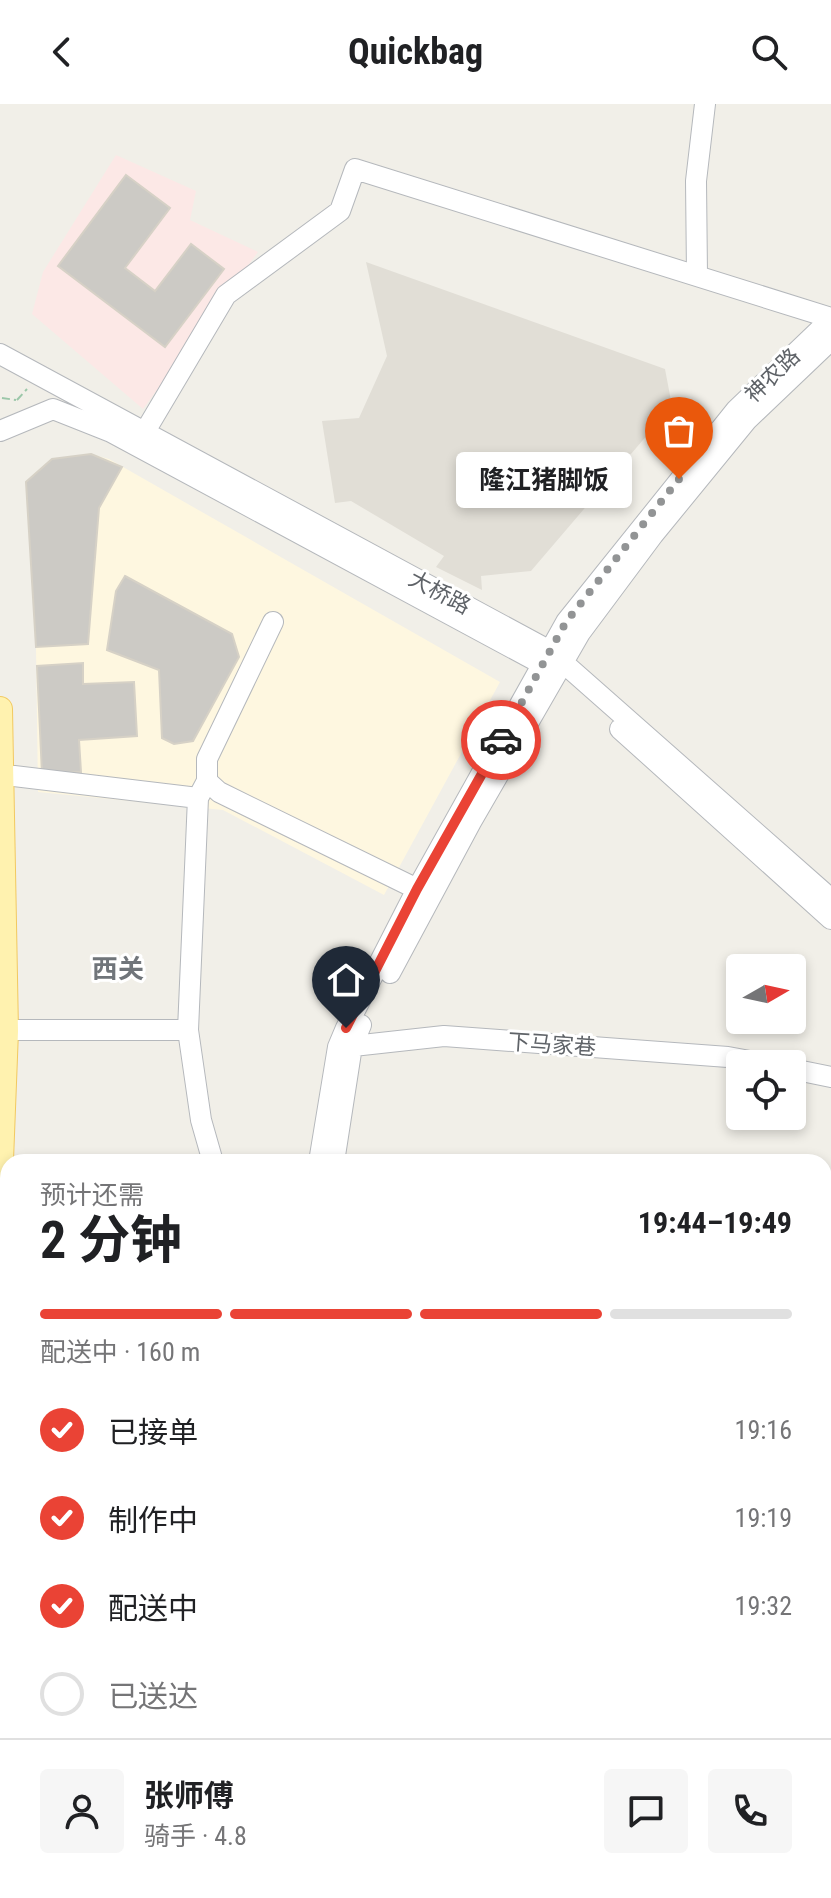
<!DOCTYPE html>
<html lang="zh">
<head>
<meta charset="utf-8">
<style>
	:root { --surface:#fff; --page:#f6f6f6; --text:#202124; --muted:#757577; --line:#e0e0e0; --accent:#ea4335 }
	body { margin:0; font-family:"Roboto Condensed","Noto Sans SC",sans-serif; background:var(--page); color:var(--text); height:100vh; display:flex; flex-direction:column; font-size:30px; white-space:nowrap }
	* { box-sizing:border-box; margin:0 }
	p { font-size:26px; color:var(--muted) }
	.icon { flex:none; width:44px; height:44px; fill:none; stroke:currentColor; stroke-width:2; stroke-linecap:round; stroke-linejoin:round }
	.map { position:relative; flex:1; overflow:hidden }
	.panel { position:absolute; left:0px; top:1050px; width:832px; height:744px; display:flex; flex-direction:column; background:var(--surface); border-radius:24px 24px 0 0; box-shadow:0 4px 12px #0003 }
	.panel>* { flex:none }
	.needle { width:52px; rotate:81deg }
	.controls { position:absolute; left:726px; top:850px; display:grid; gap:16px }
	.controls a { display:grid; place-items:center; width:80px; height:80px; border-radius:8px; background:var(--surface); box-shadow:0 4px 12px #0003; font-size:40px }
	.pin { position:absolute; display:grid; place-items:center; width:68px; height:68px; color:#fff; margin:-82px -34px; border-radius:50% 50% 50% 0; rotate:-45deg; box-shadow:0 0 8px #0007 }
	.pin .icon { rotate:45deg }
	.courier { position:absolute; display:grid; place-items:center; width:80px; height:80px; margin:-40px; border:6px solid #ea4335; border-radius:50%; background:#fff; color:#222; box-shadow:0 2px 10px #0007 }
	.bubble { position:absolute; height:56px; border-radius:8px; background:var(--surface); box-shadow:0 4px 12px #0003; font-size:26px; font-weight:700; line-height:56px; text-align:center }
	.head em { font-style:normal; font-weight:700 }
	.head div { display:flex; flex-direction:column-reverse }
	.head { display:flex; align-items:center; justify-content:space-between; height:136px; padding:0 40px }
	h1 { font-size:52px; font-weight:700; line-height:60px }
	.bar { display:grid; grid-template-columns:repeat(4,1fr); gap:12px 8px; align-content:center; height:96px; padding:0 40px }
	.bar i { height:10px; border-radius:6px; background:var(--line) }
	.bar .selected { background:var(--accent) }
	.bar p { grid-column:span 4 }
	.line { display:flex; align-items:center; gap:20px; padding:0 40px; border-top:2px solid var(--line) }
	.line div { flex:1 }
	.round { display:grid; place-items:center; flex:none; width:84px; height:84px; border-radius:8px; background:var(--page) }
	ol { padding:0 40px; list-style:none }
	li { display:flex; align-items:center; gap:24px; height:88px }
	li p { margin-inline-start:auto }
	li .icon { padding:8px; border-radius:50%; background:var(--accent); color:#fff; stroke-width:4 }
	li:last-child { color:var(--muted) }
	li i { width:44px; height:44px; border:4px solid var(--line); border-radius:50% }
	header { display:flex; justify-content:space-between; align-items:center; height:104px; padding:0 40px; background:var(--surface); font-size:36px; font-weight:700 }
	.map>svg:first-child { display:block }
	.commercial { fill:#fef7e0 }
	.education { fill:#e1ded6 }
	.medical { fill:#fce8e6 }
	.building { fill:#cccac5; stroke:#d6d1c6; stroke-width:2 }
	.lines { fill:none; stroke-linecap:round; stroke-linejoin:round }
	.minor-casing { stroke:#b5b8bc; stroke-width:22 }
	.major-casing { stroke:#f2c960; stroke-width:26 }
	.path { stroke:#9cc7a9; stroke-width:2; stroke-dasharray:8 4; stroke-linecap:butt }
	.minor { stroke:#fff; stroke-width:20 }
	.major { stroke:#fff2af; stroke-width:24 }
	.done { stroke:#929495; stroke-width:8; stroke-dasharray:0 14.4 }
	.route { stroke:#ea4335; stroke-width:10 }
	.labels { text-anchor:middle; stroke-width:6; stroke-linejoin:round; paint-order:stroke }
	.street-label { font-size:22px; fill:#5f6368; stroke:#fff }
	.quarter-label { font-size:26px; font-weight:bold; fill:#70757a; stroke:#fff }
</style>
</head>
<body>
<header><svg class="icon" aria-label="back" viewBox="0 0 24 24"><path d="M15 5l-7 7 7 7"/></svg>Quickbag<svg class="icon" aria-label="search" viewBox="0 0 24 24"><circle cx="10" cy="10" r="6"/><path d="M15 15l6 6"/></svg></header>
<div class="map">
<svg width="831" height="1794" viewBox="0 0 831 1794">
	<rect width="100%" height="100%" fill="#f1efe8"/>
	<path class="commercial" d="M91,350L109,355L500,578L384,791L223,706L38,688L36,543L26,378L52,355Z"/>
	<path class="education" d="M366,158L665,265L672,302L531,467L481,472L482,486L436,463L444,452L351,397L335,399L322,317L359,314L387,252Z
		M826,1308H831V1447L824,1493Z"/>
	<path class="medical" d="M116,51L196,87L190,116L258,148L143,305L32,210L43,168Z"/>
	<path class="building" d="M126,71L170,104L125,164L155,187L191,140L224,165L165,243L58,162Z
		M91,350L122,363L99,404L88,540L36,543L26,378L52,355Z
		M125,472L232,530L239,553L193,637L174,640L162,634L159,566L107,546L116,487Z
		M83,559V580L134,578L137,632L79,636L81,668L42,670L37,562Z
		M49,1786H148V1794H49Z"/>
	<g class="lines">
		<g class="minor-casing">
			<path id="minor" d="M697,171L696,77L705,0
				M0,250L550,547L831,795
				M0,327L53,305L111,328L555,567
				M137,341L226,191L340,107L355,65L831,214
				M620,625L831,815
				M14,672L198,694
				M207,677L219,688L417,785
				M390,869L471,718L580,529L653,431L747,316L831,236
				M0,926H188
				M344,943L444,932L728,953L766,960
				M792,965L831,973
				M213,1058L201,1016L188,926L198,694L207,677V655L273,518
				M319,1058L338,943L346,924L417,785L566,518L736,306L831,215
				M334,1058L352,942L361,921
				M0,1290H8
				M0,1441H8
				M0,1679H8
				M824,1734H831
				M632,1794L633,1786"/>
		</g>
		<g class="major-casing">
			<path id="major" d="M0,605L6,927L0,1082
				M0,1106H8
				M824,1167L831,1168"/>
		</g>
		<path class="path" d="M2,294L16,296
			M17,296L27,285"/>
		<use href="#minor" class="minor"/>
		<use href="#major" class="major"/>
	</g>
	<g class="lines">
		<path class="done" d="M501,636L566,518L679,375"/>
		<path class="route" d="M346,924L417,785L501,636"/>
	</g>
	<g class="labels">
		<g class="street-label">
			<text transform="translate(772 271) rotate(-44)" y="8">神农路</text>
			<text transform="translate(440 488) rotate(28)" y="8">大桥路</text>
			<text transform="translate(552 940) rotate(4)" y="8">下马家巷</text>
		</g>
		<g class="quarter-label">
			<text x="118" y="874">西关</text>
		</g>
	</g>
</svg>
<div class="controls">
<a><svg class="needle" viewBox="-14 -14 28 28"><path d="M0-13l5 13h-10z" fill="#e53935"/><path d="M0 13l5-13h-10z" fill="#757577"/></svg></a>
<a><svg class="icon" aria-label="locate" viewBox="0 0 24 24"><circle cx="12" cy="12" r="6"/><path d="M12 2v4M12 18v4M2 12h4M18 12h4"/></svg></a>
</div>
<div class="pin" style="left:679px;top:375px;background:#ea580c"><svg class="icon" aria-label="bag" viewBox="0 0 24 24"><path d="M5 8h14l-1 12H6zM9 8a3 3 0 0 1 6 0"/></svg></div>
<div class="pin" style="left:346px;top:924px;background:#1f2937"><svg class="icon" aria-label="home" viewBox="0 0 24 24"><path d="M3 11l9-7 9 7M6 9v11h12V9"/></svg></div>
<div class="courier" style="left:501px;top:636px"><svg class="icon" aria-label="car" viewBox="0 0 24 24"><path d="M5 17H2v-5l4-1 3-4h7l3 4 3 1v5h-3M9 17h6M6 11h13"/><circle cx="7" cy="17" r="2"/><circle cx="17" cy="17" r="2"/></svg></div>
<div class="bubble" style="left:456px;top:348px;width:176px">隆江猪脚饭</div>
<section class="panel">
<div class="head"><div><h1>2 分钟</h1><p>预计还需</p></div><em>19:44–19:49</em></div>
<div class="bar"><i class="selected"></i><i class="selected"></i><i class="selected"></i><i></i><p>配送中 · 160 m</p></div>
<ol>
<li><svg class="icon" aria-label="check" viewBox="0 0 24 24"><path d="M5 12l5 5 9-10"/></svg>已接单<p>19:16</p></li>
<li><svg class="icon" aria-label="check" viewBox="0 0 24 24"><path d="M5 12l5 5 9-10"/></svg>制作中<p>19:19</p></li>
<li><svg class="icon" aria-label="check" viewBox="0 0 24 24"><path d="M5 12l5 5 9-10"/></svg>配送中<p>19:32</p></li>
<li><i></i>已送达</li>
</ol>
<div class="line" style="height:144px"><a class="round"><svg class="icon" aria-label="person" viewBox="0 0 24 24"><circle cx="12" cy="8" r="4"/><path d="M4 21q1-7 8-7t8 7"/></svg></a><div><b>张师傅</b><p>骑手 · 4.8</p></div><a class="round"><svg class="icon" aria-label="chat" viewBox="0 0 24 24"><path d="M4 5h16v11H9l-5 4z"/></svg></a><a class="round"><svg class="icon" aria-label="phone" viewBox="0 0 24 24"><path d="M5 4h4l2 5-3 2q2 4 5 5l2-3 5 2v4C11 20 4 13 5 4z"/></svg></a></div>
</section>
</div>
</body>
</html>
